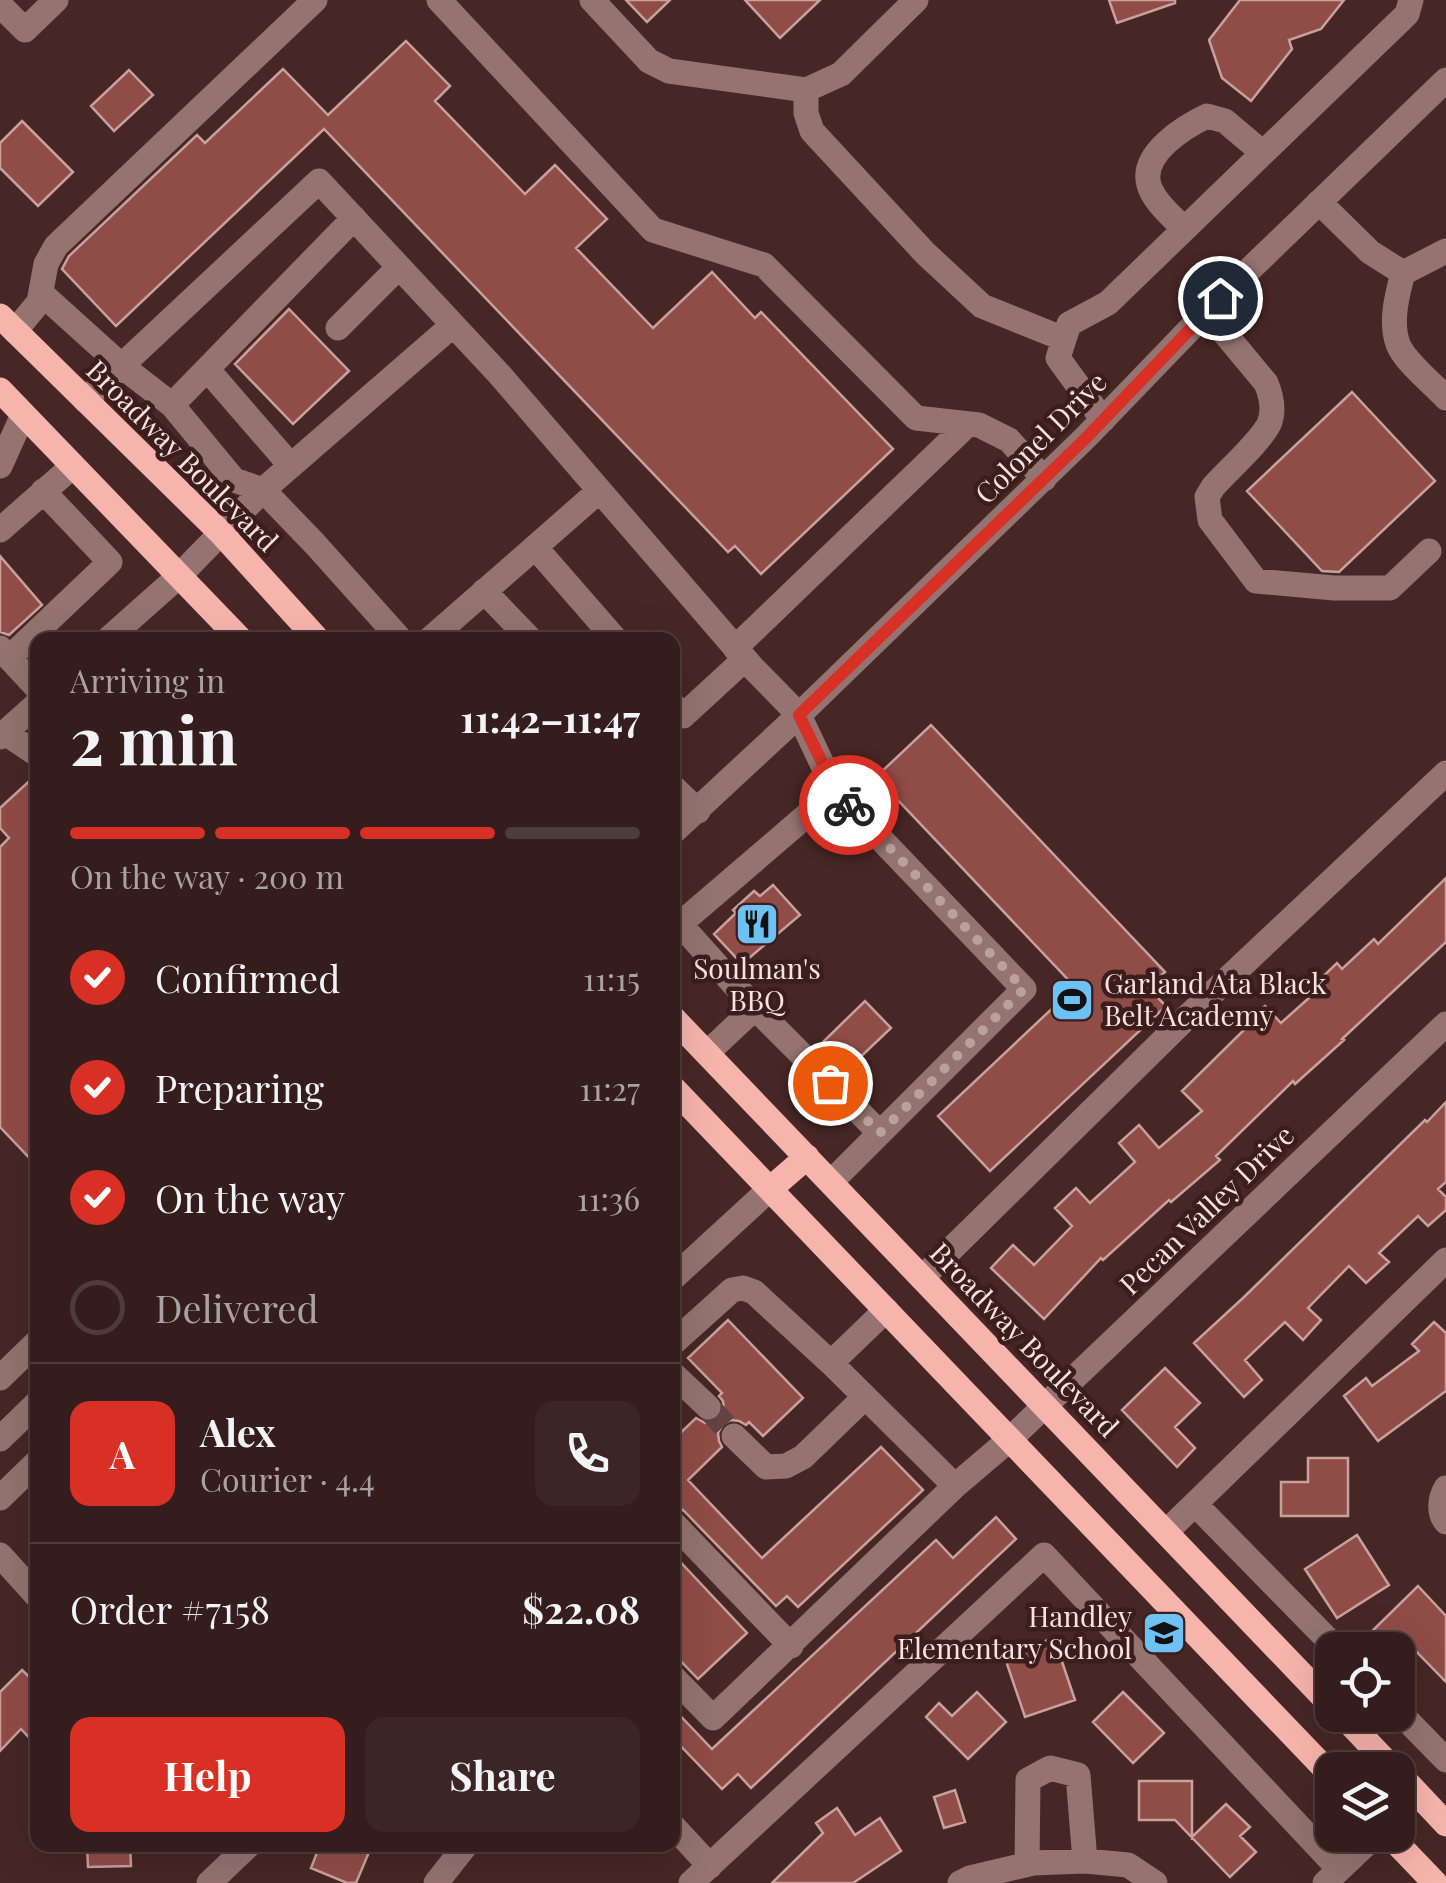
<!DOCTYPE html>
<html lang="en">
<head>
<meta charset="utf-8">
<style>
	:root { --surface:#341d1c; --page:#3c2625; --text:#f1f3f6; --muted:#a9a2a3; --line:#4e3b3b; --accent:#d93025 }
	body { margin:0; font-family:"Playfair Display",serif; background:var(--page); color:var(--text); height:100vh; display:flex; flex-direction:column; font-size:38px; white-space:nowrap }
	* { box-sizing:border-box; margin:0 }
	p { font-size:32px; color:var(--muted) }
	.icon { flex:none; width:55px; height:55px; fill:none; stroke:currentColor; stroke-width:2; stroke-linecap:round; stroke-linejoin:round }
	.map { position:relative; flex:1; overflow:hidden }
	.sheet { position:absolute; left:30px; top:632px; width:650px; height:1220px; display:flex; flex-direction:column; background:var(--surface); border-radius:20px; box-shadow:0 10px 40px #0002,0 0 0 2px var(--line) }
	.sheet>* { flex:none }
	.controls { position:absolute; left:1315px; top:1632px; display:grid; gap:20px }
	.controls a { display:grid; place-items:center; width:100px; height:100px; border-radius:20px; background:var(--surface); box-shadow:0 10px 40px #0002,0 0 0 2px var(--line); font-size:50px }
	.pin { position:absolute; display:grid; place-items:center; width:85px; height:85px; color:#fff; margin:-42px; border:5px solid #fff; border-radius:50%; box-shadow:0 2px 10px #0007 }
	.courier { position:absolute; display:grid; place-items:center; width:100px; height:100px; margin:-50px; border:8px solid #d93025; border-radius:50%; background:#fff; color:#222; box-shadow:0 2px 12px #0007 }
	.head em { font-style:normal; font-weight:700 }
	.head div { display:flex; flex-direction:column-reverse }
	.head { display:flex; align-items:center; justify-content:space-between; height:170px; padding:0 40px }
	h1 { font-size:65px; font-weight:700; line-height:75px }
	.bar { display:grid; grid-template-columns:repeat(4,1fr); gap:15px 10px; align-content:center; height:120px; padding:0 40px }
	.bar i { height:12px; border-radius:8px; background:var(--line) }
	.bar .current { background:var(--accent) }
	.bar p { grid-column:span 4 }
	.line { display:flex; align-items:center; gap:25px; padding:0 40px; border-top:2px solid var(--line) }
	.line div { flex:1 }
	.round { display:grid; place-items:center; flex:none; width:105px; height:105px; border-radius:20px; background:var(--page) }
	ol { padding:0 40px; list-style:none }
	li { display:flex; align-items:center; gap:30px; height:110px }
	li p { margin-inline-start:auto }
	li .icon { padding:10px; border-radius:50%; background:var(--accent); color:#fff; stroke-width:4 }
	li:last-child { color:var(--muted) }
	li i { width:55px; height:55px; border:5px solid var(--line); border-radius:50% }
	.primary-button { display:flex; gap:20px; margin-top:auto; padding:20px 40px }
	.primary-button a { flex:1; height:115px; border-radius:20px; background:var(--accent); color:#fff; font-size:40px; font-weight:700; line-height:115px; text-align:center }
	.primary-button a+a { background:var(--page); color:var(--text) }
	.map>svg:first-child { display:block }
	.building { fill:#904c47; stroke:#c8a19d; stroke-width:2.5 }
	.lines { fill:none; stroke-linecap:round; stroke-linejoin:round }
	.minor-tunnel { stroke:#614341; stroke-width:25; stroke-dasharray:25 12; stroke-linecap:butt }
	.minor { stroke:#947370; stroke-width:25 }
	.major { stroke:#f7b4ad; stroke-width:25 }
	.done { stroke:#b9a19e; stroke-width:10; stroke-dasharray:0 18 }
	.route { stroke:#d93025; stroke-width:12 }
	.labels { text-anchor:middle; stroke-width:9; stroke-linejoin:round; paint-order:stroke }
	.street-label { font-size:28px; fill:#f7e2df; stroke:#3b1d1b }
	.poi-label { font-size:28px; fill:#f7e2df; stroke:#3b1d1b }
</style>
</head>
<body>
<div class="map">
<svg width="1446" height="1883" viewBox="0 0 1446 1883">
	<rect width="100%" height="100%" fill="#462725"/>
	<path class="building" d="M626,0H670L647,22Z
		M745,0H820L780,38Z
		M1109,0H1175V3L1117,23Z
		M1240,0H1344L1321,29L1289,40L1292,49L1251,101L1222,78L1209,40Z
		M406,41L450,86L435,101L525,194L555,165L607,219L576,248L653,328L712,272L755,318L761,312L893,449L761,574L735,546L728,552L324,129L116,326L62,269L69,256L197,135L205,143L283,69L328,115Z
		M129,70L153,95L114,131L91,106Z
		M22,121L73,172L38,206L0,168V143Z
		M289,309L349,371L293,424L235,364Z
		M1352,392L1435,481L1339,572L1322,571L1247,491Z
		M0,556L42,605L9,635L0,632Z
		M931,725L1165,972L1148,988L1166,1006L990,1171L938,1116L1075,987L876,777Z
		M38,773V1167L0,1127V847L9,838L0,828V808Z
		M1446,878V942L1342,1039L1344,1040L1295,1084L1293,1081L1216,1156L1220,1160L1171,1202L1169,1200L1103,1260L1101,1258L1044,1319L991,1268L1013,1245L1034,1265L1072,1226L1055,1208L1076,1188L1090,1203L1135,1162L1119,1143L1139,1125L1159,1148L1202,1111L1182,1091L1245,1029L1242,1026L1265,1006L1281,1023L1320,988L1316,983L1337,963L1342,969L1374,939L1378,944Z
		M773,885L800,915L742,964L714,934L736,913L733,910L754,891L760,896Z
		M865,1001L891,1028L850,1067L824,1041Z
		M1446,1102V1182L1438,1189L1446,1197V1210L1428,1226L1418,1216L1379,1253L1389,1262L1366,1283L1349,1266L1308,1308L1321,1320L1303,1340L1285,1322L1245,1360L1262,1380L1244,1397L1194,1343L1243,1298L1425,1120L1427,1122Z
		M728,1320L803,1398L763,1436L749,1422L746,1425L739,1421L731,1420L723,1424L718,1433L719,1441L722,1447L688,1480L762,1558L881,1447L923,1490L798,1607L787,1596L776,1606L684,1511L672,1502V1441L696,1418L705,1423L714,1422L720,1417L724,1410L723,1401L719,1396L722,1393L688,1358Z
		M1434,1322L1446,1333V1391L1378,1441L1344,1396L1366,1378L1372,1386L1419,1351L1412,1344Z
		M1165,1368L1200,1403L1175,1427L1195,1448L1177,1467L1122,1410Z
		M1308,1458H1348V1516H1281V1482H1308Z
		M996,1517L1016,1539L751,1788L738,1774L722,1789L672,1737V1707L712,1749L936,1540L953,1558Z
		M1357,1535L1389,1585L1337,1618L1305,1569Z
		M672,1553L747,1633L698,1679L672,1652Z
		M1418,1586L1446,1616V1682L1404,1639L1393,1650H1377L1365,1638Z
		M1054,1638L1075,1700L1025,1717L1004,1655Z
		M22,1670L38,1685V1747L21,1729L0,1751V1692Z
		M977,1692L1006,1722L968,1759L926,1717L939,1703L952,1716Z
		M1123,1692L1164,1733L1133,1763L1093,1722Z
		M1139,1781H1192V1837L1226,1804L1250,1827L1240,1836L1256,1852L1230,1877L1175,1820H1139Z
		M955,1790L965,1822L944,1828L934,1797Z
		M837,1808L855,1835L880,1818L901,1851L853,1883H772L823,1833L816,1823Z
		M87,1845H130L131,1866L88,1867Z
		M320,1845H372L356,1883H347L311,1868Z"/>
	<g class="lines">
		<path class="minor-tunnel" d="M708,1407L734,1436"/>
		<path class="minor" d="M439,0L653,230L764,265L916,418L979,425L1009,440L1044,479
			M592,0L649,61L669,71L806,90L841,74L916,0
			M0,5L25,30L56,0
			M806,90V113L812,131L925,253L982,306L1064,339
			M1319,202L1370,252L1403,273L1446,251
			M1184,229C1173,217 1154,202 1149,185C1140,154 1184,127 1207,116L1225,121L1263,153
			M1403,273C1397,295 1390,322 1398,344C1404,361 1433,384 1446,398
			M41,293L123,367L172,405L354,218
			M1207,312L1266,383C1271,395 1275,410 1269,424C1260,442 1227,471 1213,487L1207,497L1210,520L1256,581L1334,588H1390L1429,551
			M338,328L399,267
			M15,331L39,302L46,264L56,246L315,0
			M207,369L291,466
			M85,400L319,181L499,374L752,667L799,715L835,791L1024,989L831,1182
			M172,405L234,480L263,490L453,325
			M1103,420L1058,358L1069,324L1108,303L1407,14L1411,0
			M0,466L23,415
			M0,530L73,466
			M535,547L616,640
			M484,591L531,640
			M107,640L179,576L263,490L315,544L401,640
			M429,640L599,491
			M0,648L38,689
			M735,648L968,424
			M9,658L110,562L43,491
			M672,704L683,716L745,659
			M4,732L38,755
			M0,737L38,703
			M672,786L698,811
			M672,833L799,715L1086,437L1220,298L1446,80
			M755,1008L680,924L835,791
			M707,1053L755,1008L880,1133
			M922,1278L1184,1020L1446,773
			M672,1279L770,1189
			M886,1310L831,1363L955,1486L1009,1440L1446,1024
			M672,1344L732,1290L743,1288L754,1292L831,1363
			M672,1373L708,1407
			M0,1378L38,1341
			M734,1436L766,1467L786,1466L803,1457L865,1397
			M0,1439L38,1402
			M1446,1488C1440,1498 1438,1512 1446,1522
			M0,1498L38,1461
			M1195,1504L1338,1650
			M672,1522L791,1646
			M1166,1532L1446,1260
			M0,1555L38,1597
			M672,1676L713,1718L955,1486
			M1398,1711L1446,1760
			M1398,1814L1417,1794
			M672,1825L710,1866
			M1027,1864L1028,1780L1050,1768L1078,1775L1085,1861
			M209,1883L249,1845
			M436,1883L466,1845
			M691,1883L1044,1555L1339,1869
			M960,1883L970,1878L1033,1863L1085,1861L1128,1865L1155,1883
			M1325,1883L1376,1835"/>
		<path class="major" d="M0,316L222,534L318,640
			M0,390L241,640
			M672,1017L1332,1706
			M672,1087L1332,1776
			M770,1189L807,1157
			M1342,1715L1394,1770
			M1398,1773L1446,1824
			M1389,1835L1435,1883"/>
	</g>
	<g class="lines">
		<path class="done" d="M830,1083L880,1133L1024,989L849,805"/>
		<path class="route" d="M849,805L836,791L799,715L1086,438L1220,298"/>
	</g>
	<defs>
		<g id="restaurant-square" transform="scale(2.25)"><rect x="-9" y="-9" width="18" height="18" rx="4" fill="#6dc2f3" stroke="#3b1d1b"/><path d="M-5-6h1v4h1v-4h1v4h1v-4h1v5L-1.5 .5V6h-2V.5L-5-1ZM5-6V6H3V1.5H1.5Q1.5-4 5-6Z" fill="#111"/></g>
		<g id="stadium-square" transform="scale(2.25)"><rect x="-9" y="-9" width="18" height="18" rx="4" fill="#6dc2f3" stroke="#3b1d1b"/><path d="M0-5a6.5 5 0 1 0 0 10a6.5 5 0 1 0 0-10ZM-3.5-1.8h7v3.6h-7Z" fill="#111"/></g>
		<g id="school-square" transform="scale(2.25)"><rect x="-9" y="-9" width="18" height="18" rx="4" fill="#6dc2f3" stroke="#3b1d1b"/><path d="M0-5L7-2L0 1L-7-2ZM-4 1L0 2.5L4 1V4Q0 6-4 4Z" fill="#111"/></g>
	</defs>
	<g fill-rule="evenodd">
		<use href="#restaurant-square" x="757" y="924"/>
		<use href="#stadium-square" x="1072" y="1000"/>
		<use href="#school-square" x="1164" y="1633"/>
	</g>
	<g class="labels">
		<g class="street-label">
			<text transform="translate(1041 438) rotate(-45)" y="10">Colonel Drive</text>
			<text transform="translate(182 456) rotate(45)" y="10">Broadway Boulevard</text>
			<text transform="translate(1207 1210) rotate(-44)" y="10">Pecan Valley Drive</text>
			<text transform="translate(1024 1340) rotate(46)" y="10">Broadway Boulevard</text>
		</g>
		<g class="poi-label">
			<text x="757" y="979">Soulman's<tspan x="757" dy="32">BBQ</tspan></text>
			<text x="1104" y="994" text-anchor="start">Garland Ata Black<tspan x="1104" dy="32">Belt Academy</tspan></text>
			<text x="1132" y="1627" text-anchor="end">Handley<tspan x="1132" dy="32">Elementary School</tspan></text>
		</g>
	</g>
</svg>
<div class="controls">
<a><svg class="icon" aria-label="locate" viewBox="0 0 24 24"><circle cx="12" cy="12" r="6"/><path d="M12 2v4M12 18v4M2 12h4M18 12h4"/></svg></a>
<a><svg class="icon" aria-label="layers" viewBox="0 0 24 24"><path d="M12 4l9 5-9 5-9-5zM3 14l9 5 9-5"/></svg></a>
</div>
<div class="pin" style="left:830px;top:1083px;background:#ea580c"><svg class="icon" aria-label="bag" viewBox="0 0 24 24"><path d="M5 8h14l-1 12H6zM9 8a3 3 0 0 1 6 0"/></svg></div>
<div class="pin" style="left:1220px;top:298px;background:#1f2937"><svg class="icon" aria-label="home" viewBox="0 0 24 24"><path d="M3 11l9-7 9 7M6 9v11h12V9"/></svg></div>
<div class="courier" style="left:849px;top:805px"><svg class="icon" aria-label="bike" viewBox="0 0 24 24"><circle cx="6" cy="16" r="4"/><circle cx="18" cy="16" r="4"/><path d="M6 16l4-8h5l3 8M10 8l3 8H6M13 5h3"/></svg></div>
<section class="sheet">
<div class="head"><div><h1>2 min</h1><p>Arriving in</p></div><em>11:42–11:47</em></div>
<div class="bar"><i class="current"></i><i class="current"></i><i class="current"></i><i></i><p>On the way · 200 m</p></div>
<ol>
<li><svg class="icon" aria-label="check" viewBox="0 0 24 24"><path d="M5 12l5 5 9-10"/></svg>Confirmed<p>11:15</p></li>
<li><svg class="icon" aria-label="check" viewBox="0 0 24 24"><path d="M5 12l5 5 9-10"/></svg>Preparing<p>11:27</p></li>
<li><svg class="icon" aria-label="check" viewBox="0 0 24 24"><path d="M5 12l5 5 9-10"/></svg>On the way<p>11:36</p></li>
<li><i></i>Delivered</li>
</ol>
<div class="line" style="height:180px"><b class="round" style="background:var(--accent);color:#fff">A</b><div><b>Alex</b><p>Courier · 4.4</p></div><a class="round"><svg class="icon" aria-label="phone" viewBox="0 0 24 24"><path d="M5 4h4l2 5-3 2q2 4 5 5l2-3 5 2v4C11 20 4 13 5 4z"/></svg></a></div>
<div class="line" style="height:130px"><div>Order #7158</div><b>$22.08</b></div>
<div class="primary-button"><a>Help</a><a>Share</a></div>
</section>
</div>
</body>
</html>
